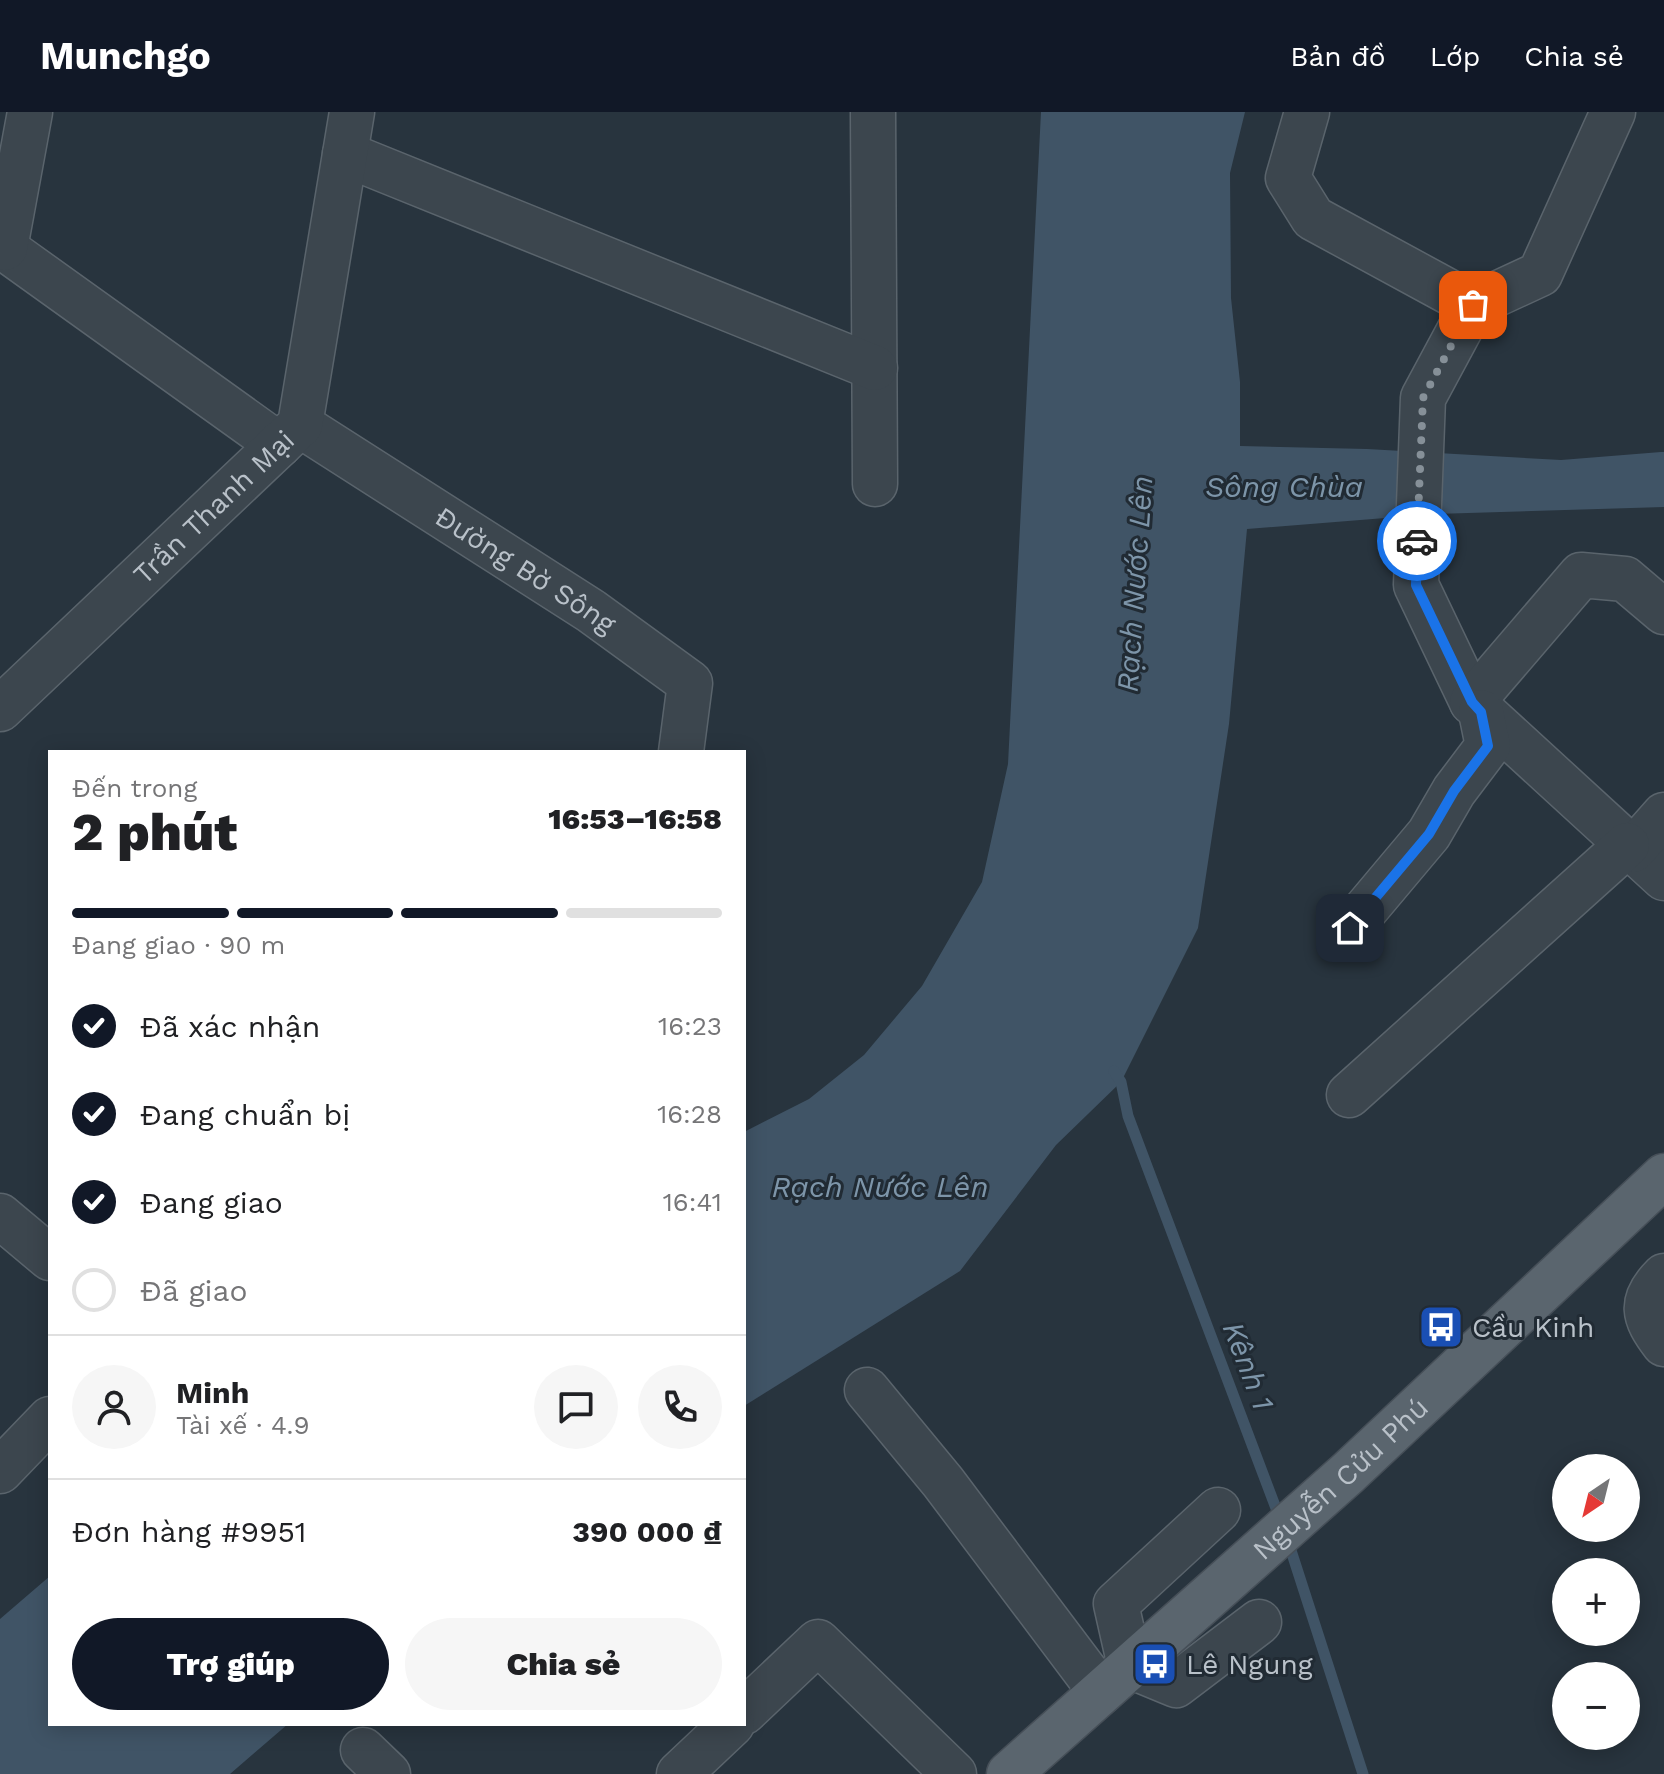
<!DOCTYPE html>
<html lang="vi">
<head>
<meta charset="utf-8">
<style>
	:root { --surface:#fff; --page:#f6f6f6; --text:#202124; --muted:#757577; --line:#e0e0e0; --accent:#111827 }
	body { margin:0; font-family:"Work Sans",sans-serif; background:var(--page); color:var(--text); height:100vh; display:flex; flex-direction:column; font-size:30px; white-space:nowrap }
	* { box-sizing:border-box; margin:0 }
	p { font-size:26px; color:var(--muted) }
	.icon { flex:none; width:44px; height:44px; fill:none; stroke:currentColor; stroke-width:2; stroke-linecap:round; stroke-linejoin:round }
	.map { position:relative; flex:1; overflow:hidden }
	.drawer { position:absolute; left:48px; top:638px; width:698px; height:976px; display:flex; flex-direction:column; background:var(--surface); border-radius:0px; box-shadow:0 4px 20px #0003 }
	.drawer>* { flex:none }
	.needle { width:52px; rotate:215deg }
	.tools { position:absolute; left:1552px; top:1342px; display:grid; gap:16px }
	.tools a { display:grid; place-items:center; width:88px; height:88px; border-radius:50%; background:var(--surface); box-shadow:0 4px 20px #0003; font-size:40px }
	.pin { position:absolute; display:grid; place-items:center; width:68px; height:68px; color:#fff; margin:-34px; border-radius:16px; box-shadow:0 4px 12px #0006 }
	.courier { position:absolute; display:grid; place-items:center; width:80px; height:80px; margin:-40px; border:6px solid #1a73e8; border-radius:50%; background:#fff; color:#222; box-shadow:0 2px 10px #0007 }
	.overview em { font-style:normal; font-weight:800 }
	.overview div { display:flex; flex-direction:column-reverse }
	.overview { display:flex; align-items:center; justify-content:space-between; height:136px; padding:0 24px }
	h1 { font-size:52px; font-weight:800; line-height:60px }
	.bar { display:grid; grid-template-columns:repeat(4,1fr); gap:12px 8px; align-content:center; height:96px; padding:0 24px }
	.bar i { height:10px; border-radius:6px; background:var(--line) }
	.bar .selected { background:var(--accent) }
	.bar p { grid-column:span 4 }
	.line { display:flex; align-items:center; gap:20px; padding:0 24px; border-top:2px solid var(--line) }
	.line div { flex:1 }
	.round { display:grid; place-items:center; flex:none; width:84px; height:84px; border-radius:42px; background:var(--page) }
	ol { padding:0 24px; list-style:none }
	li { display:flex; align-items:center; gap:24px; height:88px }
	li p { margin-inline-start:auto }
	li .icon { padding:8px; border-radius:50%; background:var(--accent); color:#fff; stroke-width:4 }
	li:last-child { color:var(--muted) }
	li i { width:44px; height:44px; border:4px solid var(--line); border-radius:50% }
	.action { display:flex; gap:16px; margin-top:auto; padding:16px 24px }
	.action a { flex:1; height:92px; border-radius:48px; background:var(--accent); color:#fff; font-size:32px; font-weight:800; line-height:92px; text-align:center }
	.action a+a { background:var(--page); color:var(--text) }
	header { display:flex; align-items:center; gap:48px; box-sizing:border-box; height:112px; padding:0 40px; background:var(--accent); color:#fff }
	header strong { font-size:38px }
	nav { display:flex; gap:44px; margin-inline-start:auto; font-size:28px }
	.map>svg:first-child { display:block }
	.water { fill:#405466 }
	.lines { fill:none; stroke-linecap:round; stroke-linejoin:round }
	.stream { stroke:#405466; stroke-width:11 }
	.minor-casing { stroke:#5a646c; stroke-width:47 }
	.major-casing { stroke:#464f58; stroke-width:47 }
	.minor { stroke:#3c464e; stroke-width:44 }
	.major { stroke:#5a656e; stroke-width:44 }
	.done { stroke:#869098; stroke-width:8; stroke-dasharray:0 14.4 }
	.route { stroke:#1a73e8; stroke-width:10 }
	.labels { text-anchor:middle; stroke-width:6; stroke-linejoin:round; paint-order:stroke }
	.street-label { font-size:28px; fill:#b9c1c9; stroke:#212b34 }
	.poi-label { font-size:28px; fill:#b9c1c9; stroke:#212b34; text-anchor:start }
	.water-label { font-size:30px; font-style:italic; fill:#7d95a9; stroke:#212b34 }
</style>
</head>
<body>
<header>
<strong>Munchgo</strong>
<nav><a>Bản đồ</a><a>Lớp</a><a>Chia sẻ</a></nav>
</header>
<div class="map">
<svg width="1664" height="1662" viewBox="0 0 1664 1662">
	<rect width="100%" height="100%" fill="#28343e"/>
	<path class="water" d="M1041,0H1245L1230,61L1231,186L1240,270V334L1367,337L1561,348L1661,340H1664V395L1435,402L1247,417L1229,612L1198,816L1121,970L1056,1033L960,1159L744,1294V1020L809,987L864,943L922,874L982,770L1008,652Z
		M50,1464V1612H288L230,1662H0V1507Z"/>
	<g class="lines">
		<path class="stream" d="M1114,959L1121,970L1128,1004L1280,1407
			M1287,1426L1363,1662"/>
		<g class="minor-casing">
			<g id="minor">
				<path d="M873,0L875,372"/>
				<path d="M1307,0L1288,66L1313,106L1473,193L1540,162L1613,0"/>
				<path d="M345,42L875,256"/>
				<path d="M0,133L279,333"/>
				<path d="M5,136L30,0"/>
				<path d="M1473,193L1423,286L1416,473L1472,590L1664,766"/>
				<path id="s1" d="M300,313L591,499L690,571L681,640"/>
				<path d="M1472,590L1581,463L1625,467L1664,500"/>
				<path id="s2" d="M0,597L300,313L352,0"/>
				<path d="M1633,738L1664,703"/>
				<path d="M1350,816L1429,722L1454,679L1488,634L1481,600"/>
				<path d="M1349,983L1627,733"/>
				<path d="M0,1104L50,1146"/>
				<path d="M1664,1164C1639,1189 1643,1205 1664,1232"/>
				<path d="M867,1278L943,1370L1101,1580"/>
				<path d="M0,1359L50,1307"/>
				<path d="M1218,1398L1116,1492L1130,1554L1176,1573L1259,1510"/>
				<path d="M744,1600L818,1530L954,1662"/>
				<path d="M363,1638L388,1662"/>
				<path d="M679,1662L732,1612"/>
			</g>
		</g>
		<g class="major-casing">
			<g id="major">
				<path id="s3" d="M1009,1662L1348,1361L1664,1064"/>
			</g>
		</g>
		<use href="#minor" class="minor"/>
		<use href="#major" class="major"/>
	</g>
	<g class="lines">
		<path class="done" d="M1417,429L1423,286L1473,193"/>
		<path class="route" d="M1350,816L1429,722L1454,679L1488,634L1481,600L1472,590L1416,473L1417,429"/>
	</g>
	<defs>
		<g id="bus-square" transform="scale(2.3)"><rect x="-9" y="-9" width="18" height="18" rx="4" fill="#1a4fb4" stroke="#212b34"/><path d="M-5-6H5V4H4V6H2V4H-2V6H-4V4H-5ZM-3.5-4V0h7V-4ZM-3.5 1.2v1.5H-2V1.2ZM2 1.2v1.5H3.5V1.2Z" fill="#fff"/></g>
	</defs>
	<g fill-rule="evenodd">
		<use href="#bus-square" x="1441" y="1215"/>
		<use href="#bus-square" x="1155" y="1552"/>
	</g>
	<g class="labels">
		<g class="street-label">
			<text dy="10" stroke="none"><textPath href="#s2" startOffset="294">Trần Thanh Mại</textPath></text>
			<text dy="10" stroke="none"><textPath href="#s1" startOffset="268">Đường Bờ Sông</textPath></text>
			<text dy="10" stroke="none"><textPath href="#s3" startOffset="444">Nguyễn Cửu Phú</textPath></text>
		</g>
		<g class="poi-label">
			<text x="1472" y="1225">Cầu Kinh</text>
			<text x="1186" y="1562">Lê Ngung</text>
		</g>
		<g class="water-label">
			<text x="1284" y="385">Sông Chùa</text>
			<text transform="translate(1135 472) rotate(-86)" y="10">Rạch Nước Lên</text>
			<text x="880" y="1085">Rạch Nước Lên</text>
			<text transform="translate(1248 1254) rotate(69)" y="10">Kênh 1</text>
		</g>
	</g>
</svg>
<div class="tools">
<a><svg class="needle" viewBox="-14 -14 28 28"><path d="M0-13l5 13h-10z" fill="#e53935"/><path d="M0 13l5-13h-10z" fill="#757577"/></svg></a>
<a>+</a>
<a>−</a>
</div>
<div class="pin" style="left:1473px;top:193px;background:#ea580c"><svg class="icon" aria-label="bag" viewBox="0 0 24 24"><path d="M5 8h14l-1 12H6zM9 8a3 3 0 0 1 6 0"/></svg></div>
<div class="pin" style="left:1350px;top:816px;background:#1f2937"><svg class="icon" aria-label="home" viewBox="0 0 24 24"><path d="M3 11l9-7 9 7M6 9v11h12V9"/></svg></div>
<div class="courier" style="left:1417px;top:429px"><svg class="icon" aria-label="car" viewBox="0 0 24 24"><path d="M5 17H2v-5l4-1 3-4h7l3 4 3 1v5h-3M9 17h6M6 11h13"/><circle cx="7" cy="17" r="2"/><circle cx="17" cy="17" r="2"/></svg></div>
<section class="drawer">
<div class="overview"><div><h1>2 phút</h1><p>Đến trong</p></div><em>16:53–16:58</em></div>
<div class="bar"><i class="selected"></i><i class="selected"></i><i class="selected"></i><i></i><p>Đang giao · 90 m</p></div>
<ol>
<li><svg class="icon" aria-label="check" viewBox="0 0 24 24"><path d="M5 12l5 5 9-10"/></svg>Đã xác nhận<p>16:23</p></li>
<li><svg class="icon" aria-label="check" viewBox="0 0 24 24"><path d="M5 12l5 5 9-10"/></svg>Đang chuẩn bị<p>16:28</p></li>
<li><svg class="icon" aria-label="check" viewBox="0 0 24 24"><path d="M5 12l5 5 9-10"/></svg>Đang giao<p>16:41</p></li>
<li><i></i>Đã giao</li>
</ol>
<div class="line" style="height:144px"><a class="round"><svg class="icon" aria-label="person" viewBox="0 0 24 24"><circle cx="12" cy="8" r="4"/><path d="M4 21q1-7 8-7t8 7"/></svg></a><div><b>Minh</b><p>Tài xế · 4.9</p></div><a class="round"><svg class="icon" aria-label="chat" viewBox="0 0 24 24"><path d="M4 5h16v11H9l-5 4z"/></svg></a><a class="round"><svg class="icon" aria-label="phone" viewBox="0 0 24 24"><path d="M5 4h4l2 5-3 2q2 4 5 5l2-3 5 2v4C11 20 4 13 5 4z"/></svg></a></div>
<div class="line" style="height:104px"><div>Đơn hàng #9951</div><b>390 000 ₫</b></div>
<div class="action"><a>Trợ giúp</a><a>Chia sẻ</a></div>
</section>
</div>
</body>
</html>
